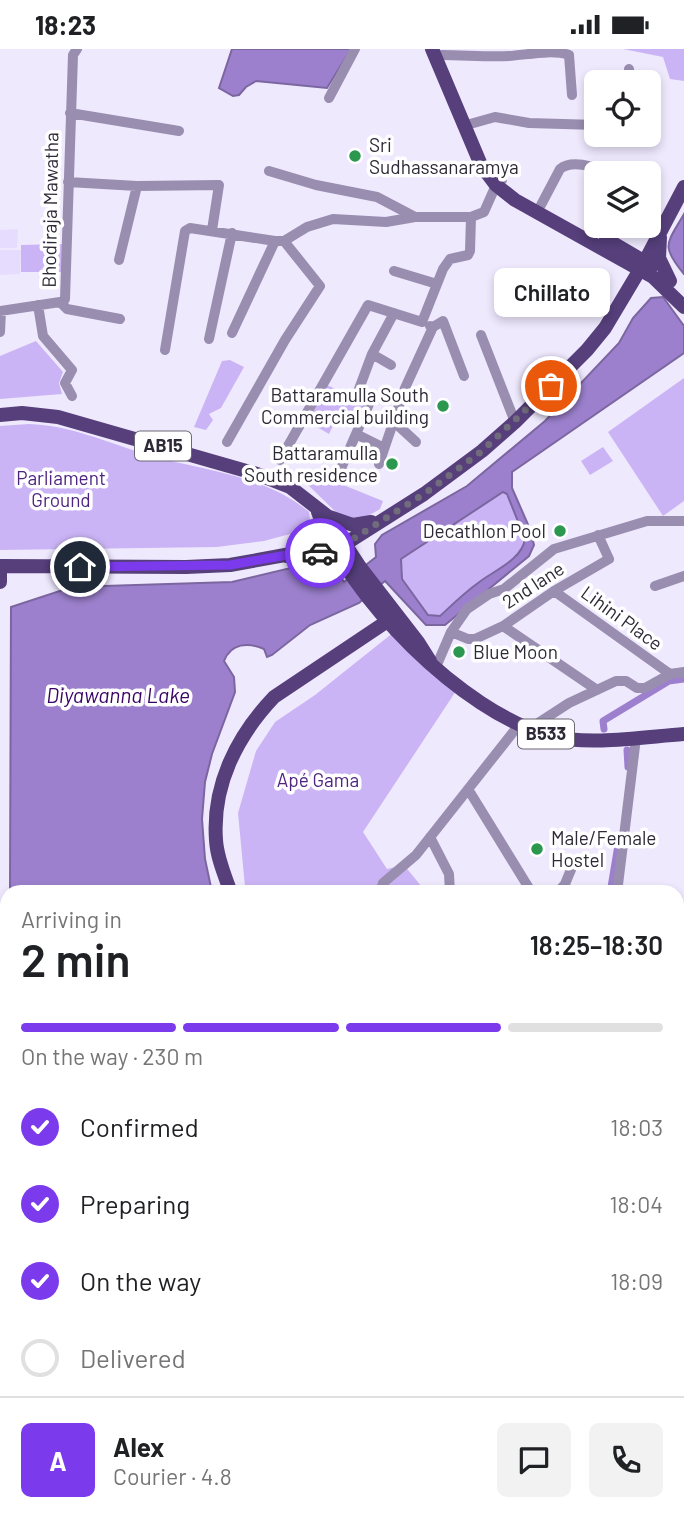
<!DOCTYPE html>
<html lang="en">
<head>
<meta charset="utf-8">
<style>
	:root { --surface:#fff; --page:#f2f2f2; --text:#202124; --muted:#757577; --line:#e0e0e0; --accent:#7c3aed }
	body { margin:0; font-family:Barlow,sans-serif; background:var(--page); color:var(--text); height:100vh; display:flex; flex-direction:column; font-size:26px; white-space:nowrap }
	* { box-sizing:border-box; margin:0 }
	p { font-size:23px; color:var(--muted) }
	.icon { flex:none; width:38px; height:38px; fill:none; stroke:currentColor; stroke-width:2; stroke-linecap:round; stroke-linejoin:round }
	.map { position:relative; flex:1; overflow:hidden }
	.side { position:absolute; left:0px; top:836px; width:684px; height:653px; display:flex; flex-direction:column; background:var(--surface); border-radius:21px 21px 0 0; box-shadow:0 4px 10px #0003 }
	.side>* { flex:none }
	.tools { position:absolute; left:584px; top:21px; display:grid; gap:14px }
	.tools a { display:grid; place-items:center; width:77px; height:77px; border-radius:10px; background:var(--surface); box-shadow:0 4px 10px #0003; font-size:35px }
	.pin { position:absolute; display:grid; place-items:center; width:60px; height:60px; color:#fff; margin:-30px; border:4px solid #fff; border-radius:50%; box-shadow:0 2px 7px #0007 }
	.courier { position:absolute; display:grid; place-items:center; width:70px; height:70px; margin:-35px; border:5px solid #7c3aed; border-radius:50%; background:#fff; color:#222; box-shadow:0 2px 9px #0007 }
	.bubble { position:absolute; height:49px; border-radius:10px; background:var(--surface); box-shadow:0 4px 10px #0003; font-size:23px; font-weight:600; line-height:49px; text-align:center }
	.summary em { font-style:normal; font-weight:600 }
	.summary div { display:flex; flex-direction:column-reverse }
	.summary { display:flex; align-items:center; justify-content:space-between; height:119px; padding:0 21px }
	h1 { font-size:46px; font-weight:600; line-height:52px }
	.bar { display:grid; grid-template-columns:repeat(4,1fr); gap:10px 7px; align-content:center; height:84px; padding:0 21px }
	.bar i { height:9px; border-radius:5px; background:var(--line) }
	.bar .selected { background:var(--accent) }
	.bar p { grid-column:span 4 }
	.line { display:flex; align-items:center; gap:18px; padding:0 21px; border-top:2px solid var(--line) }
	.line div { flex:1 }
	.round { display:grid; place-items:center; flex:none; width:74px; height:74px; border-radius:10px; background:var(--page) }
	ol { padding:0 21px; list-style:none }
	li { display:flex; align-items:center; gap:21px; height:77px }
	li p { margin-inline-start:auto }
	li .icon { padding:7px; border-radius:50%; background:var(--accent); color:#fff; stroke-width:4 }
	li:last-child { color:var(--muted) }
	li i { width:38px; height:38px; border:4px solid var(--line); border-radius:50% }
	.status { display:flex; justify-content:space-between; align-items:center; height:49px; padding:0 35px; background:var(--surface); direction:ltr }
	.status svg { height:19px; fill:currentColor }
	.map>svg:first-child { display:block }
	.built { fill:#e6dcfd }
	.green { fill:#cbb4f5 }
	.water { fill:#9c80cd; stroke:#7b66a0; stroke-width:2; fill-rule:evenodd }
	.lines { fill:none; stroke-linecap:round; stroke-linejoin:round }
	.canal { stroke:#9c80cd; stroke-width:7 }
	.minor { stroke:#998eb0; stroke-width:10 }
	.major { stroke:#563f7b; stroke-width:14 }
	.done { stroke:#716c7c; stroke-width:7; stroke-dasharray:0 12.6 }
	.route { stroke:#7c3aed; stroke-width:9 }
	.poi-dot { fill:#2b974f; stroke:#fff; stroke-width:2.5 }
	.labels { text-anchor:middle; stroke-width:7; stroke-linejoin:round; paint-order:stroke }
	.shield { fill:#fff; stroke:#6c6972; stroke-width:2 }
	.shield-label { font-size:18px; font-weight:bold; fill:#2d2936 }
	.poi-label { font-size:19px; fill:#2d2936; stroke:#fff; text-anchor:start }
	.street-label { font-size:19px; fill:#2d2936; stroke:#fff }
	.park-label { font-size:19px; fill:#4e2480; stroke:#fff }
	.water-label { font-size:21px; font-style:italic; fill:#380365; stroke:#fff }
</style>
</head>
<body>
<div class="status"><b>18:23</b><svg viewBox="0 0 49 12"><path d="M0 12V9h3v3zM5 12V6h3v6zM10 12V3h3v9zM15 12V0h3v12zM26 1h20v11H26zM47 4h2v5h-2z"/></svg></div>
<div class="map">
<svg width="684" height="1489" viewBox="0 0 684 1489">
	<rect width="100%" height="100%" fill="#efe9fe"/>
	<path class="built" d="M18,180L17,199H0V181Z
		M0,201H21L20,225L0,226Z"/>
	<path class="green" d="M623,0H684V32L670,30L663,8Z
		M65,195L64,223H21V196Z
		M36,292L63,323L59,334L62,345L0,350V307Z
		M230,311L244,318L221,359L209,365L213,371L206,381L194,378L222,312Z
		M684,329V452L663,467L608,383Z
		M327,336L365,353L355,375L338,366L329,385L305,371Z
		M29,375C70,376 109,394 148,406C201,421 266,426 309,463L310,471L301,482L264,492L217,498L0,501V377Z
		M603,398L613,412L590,426L581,412Z
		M306,421L383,452L380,460L361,471L339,466L307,435L300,432Z
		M503,442L507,445L526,490C522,511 493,522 478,534C464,544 452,556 439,567L428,566L402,530L401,510Z
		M394,583L456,642L363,783L387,820L404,816L426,843H249L245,838L238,764L256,702L275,673L315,646Z
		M159,1482H399L408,1489H163Z"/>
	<path class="water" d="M232,0H351L327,39L256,32L246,38L239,46L233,47L219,39Z
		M684,165V225C660,196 667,195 684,165Z
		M663,248L684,277V304L512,423V439L530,480L534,496L529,507L445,576H426L385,532L359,554L310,576L272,606L267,608L264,600C248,593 231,594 224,612L234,628L235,643L212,705L205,733L202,770L205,810L212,843L10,844L11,558L72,538L232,533L320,512L334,518L344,533L376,508L375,495L382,486L467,437L545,372L619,294L633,269L651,249ZM503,443L507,445L525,490C522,511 493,522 478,534C464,544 452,556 440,567L428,566L402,530L401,510Z
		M0,1318L7,1319V1482H138L136,1489H0Z
		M677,1412L684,1418V1489H408L399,1482H677Z"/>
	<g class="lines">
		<path class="canal" d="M604,680L603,672L669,632L684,630
			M627,701L628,718
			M610,844L618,796"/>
		<path class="minor" d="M442,6C464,6 487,8 509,7C527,6 551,0 569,6L572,46
			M629,20L631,33
			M329,49L355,0
			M70,64L179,82
			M463,77L495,68L529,74L597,76
			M269,122L316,136L377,148L415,168
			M68,133L137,137L119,211
			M137,137L219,136L212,181
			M541,156L560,120C572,110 595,118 609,124
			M394,222L437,235
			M60,253L67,260L120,270
			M38,256L43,287L72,321L65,334L72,347
			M0,262L60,253L65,250L73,6L77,0
			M430,277L433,278L443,272L464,327
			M0,283L1,262
			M232,284L275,192
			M481,286L515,373
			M209,290L232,184
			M165,301L185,182L190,179L275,192H284L307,178L333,170L386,173L415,168H471L484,163L496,136L502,131
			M372,305L391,316
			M392,371L416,393
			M356,385L384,399
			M227,393L285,291L320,237L284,192
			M280,411L368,256L422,273L443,220L450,210L468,206L470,202L471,168
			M379,415L405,339L433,278
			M336,431L369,355L368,349L359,340L372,305L394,264
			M655,537L684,527
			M554,542L670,625
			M503,577L597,641
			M451,583L468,590H475L503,577L554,542L609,510L598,486
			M436,618L451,583L467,560L489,545L504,540L554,500L647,472H684
			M529,680L569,654L616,632H626L637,639H645L670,625L684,623
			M468,740L532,844
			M430,788L449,825L450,844
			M380,844L383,834L416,806L518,677
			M557,844L565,835L575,811
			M617,844L636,689
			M677,992L684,986
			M677,1004L684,1014
			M677,1068L684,1075
			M677,1187L684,1186
			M677,1198H682
			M678,1239L681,1258L684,1264
			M677,1289L684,1285
			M677,1352L684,1358
			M677,1372L684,1367"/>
		<path class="major" d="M432,0L481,116L496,136L515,151L653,228L684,258
			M660,188L659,209L670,232
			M606,190L652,217
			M0,366L22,364L58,368L257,425L290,438L326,466L360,518L418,593L430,612
			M318,463C348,548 462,663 550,687C590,697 643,688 684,685
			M327,467L353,476L371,473
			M287,507L312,506L345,495L424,445L482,402L515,373L587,301L605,279L645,212L684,138
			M0,533V517L186,518L230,516L296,504
			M231,844C225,827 217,809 216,791C212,736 237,687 274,648L395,567
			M677,1380L684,1386"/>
	</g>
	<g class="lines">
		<path class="done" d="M320,504L345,495L424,445L482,402L551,337"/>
		<path class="route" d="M80,518L230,516L287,506L320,504"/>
	</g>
	<g class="poi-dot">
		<circle cx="355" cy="107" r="7"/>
		<circle cx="443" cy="357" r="7"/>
		<circle cx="392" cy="415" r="7"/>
		<circle cx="560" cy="482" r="7"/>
		<circle cx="459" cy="603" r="7"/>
		<circle cx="537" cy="800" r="7"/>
	</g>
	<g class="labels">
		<g class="shield">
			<rect x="135" y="382.5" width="56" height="29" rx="5"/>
			<rect x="518" y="670.5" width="56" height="29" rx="5"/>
		</g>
		<g class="shield-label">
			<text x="163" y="403">AB15</text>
			<text x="546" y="691">B533</text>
		</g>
		<g class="poi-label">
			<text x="369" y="103">Sri<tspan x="369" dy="22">Sudhassanaramya</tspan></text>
			<text x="429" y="353" text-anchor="end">Battaramulla South<tspan x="429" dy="22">Commercial building</tspan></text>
			<text x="378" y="411" text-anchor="end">Battaramulla<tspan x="378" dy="22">South residence</tspan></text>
			<text x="546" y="489" text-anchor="end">Decathlon Pool</text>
			<text x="473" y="610">Blue Moon</text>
			<text x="551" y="796">Male/Female<tspan x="551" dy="22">Hostel</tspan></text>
		</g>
		<g class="street-label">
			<text transform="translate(50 161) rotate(-89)" y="7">Bhodiraja Mawatha</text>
			<text transform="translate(533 536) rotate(-33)" y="7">2nd lane</text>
			<text transform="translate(622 569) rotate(36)" y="7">Lihini Place</text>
		</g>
		<g class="park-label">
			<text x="61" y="436">Parliament<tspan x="61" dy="22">Ground</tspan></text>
			<text x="318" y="738">Apé Gama</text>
		</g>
		<g class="water-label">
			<text x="118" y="654">Diyawanna Lake</text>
		</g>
	</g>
</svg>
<div class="tools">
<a><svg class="icon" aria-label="locate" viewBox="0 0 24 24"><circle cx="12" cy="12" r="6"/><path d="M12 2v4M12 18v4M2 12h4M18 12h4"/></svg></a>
<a><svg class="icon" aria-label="layers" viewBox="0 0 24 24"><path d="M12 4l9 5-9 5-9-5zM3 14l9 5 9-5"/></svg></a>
</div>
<div class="pin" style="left:551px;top:337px;background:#ea580c"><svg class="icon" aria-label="bag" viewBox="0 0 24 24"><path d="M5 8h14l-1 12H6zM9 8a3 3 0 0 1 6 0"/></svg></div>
<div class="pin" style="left:80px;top:518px;background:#1f2937"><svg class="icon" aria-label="home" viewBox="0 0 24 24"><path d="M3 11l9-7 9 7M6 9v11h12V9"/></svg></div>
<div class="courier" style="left:320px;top:504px"><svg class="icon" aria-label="car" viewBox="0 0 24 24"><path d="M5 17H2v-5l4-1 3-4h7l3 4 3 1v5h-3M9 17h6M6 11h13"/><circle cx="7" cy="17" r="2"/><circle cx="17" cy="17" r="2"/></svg></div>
<div class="bubble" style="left:494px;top:219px;width:116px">Chillato</div>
<section class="side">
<div class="summary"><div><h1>2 min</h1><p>Arriving in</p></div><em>18:25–18:30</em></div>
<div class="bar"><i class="selected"></i><i class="selected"></i><i class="selected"></i><i></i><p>On the way · 230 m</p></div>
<ol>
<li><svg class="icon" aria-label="check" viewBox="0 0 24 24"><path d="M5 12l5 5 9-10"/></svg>Confirmed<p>18:03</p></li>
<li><svg class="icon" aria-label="check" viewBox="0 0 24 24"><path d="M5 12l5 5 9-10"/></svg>Preparing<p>18:04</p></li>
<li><svg class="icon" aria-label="check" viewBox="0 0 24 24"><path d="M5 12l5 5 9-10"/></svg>On the way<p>18:09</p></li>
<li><i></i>Delivered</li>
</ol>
<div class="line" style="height:126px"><b class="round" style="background:var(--accent);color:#fff">A</b><div><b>Alex</b><p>Courier · 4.8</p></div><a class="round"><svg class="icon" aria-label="chat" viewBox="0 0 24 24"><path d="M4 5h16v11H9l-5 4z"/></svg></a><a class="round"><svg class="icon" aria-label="phone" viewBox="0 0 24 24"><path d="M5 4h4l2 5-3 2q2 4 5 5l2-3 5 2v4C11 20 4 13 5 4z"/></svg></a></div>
</section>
</div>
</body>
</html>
